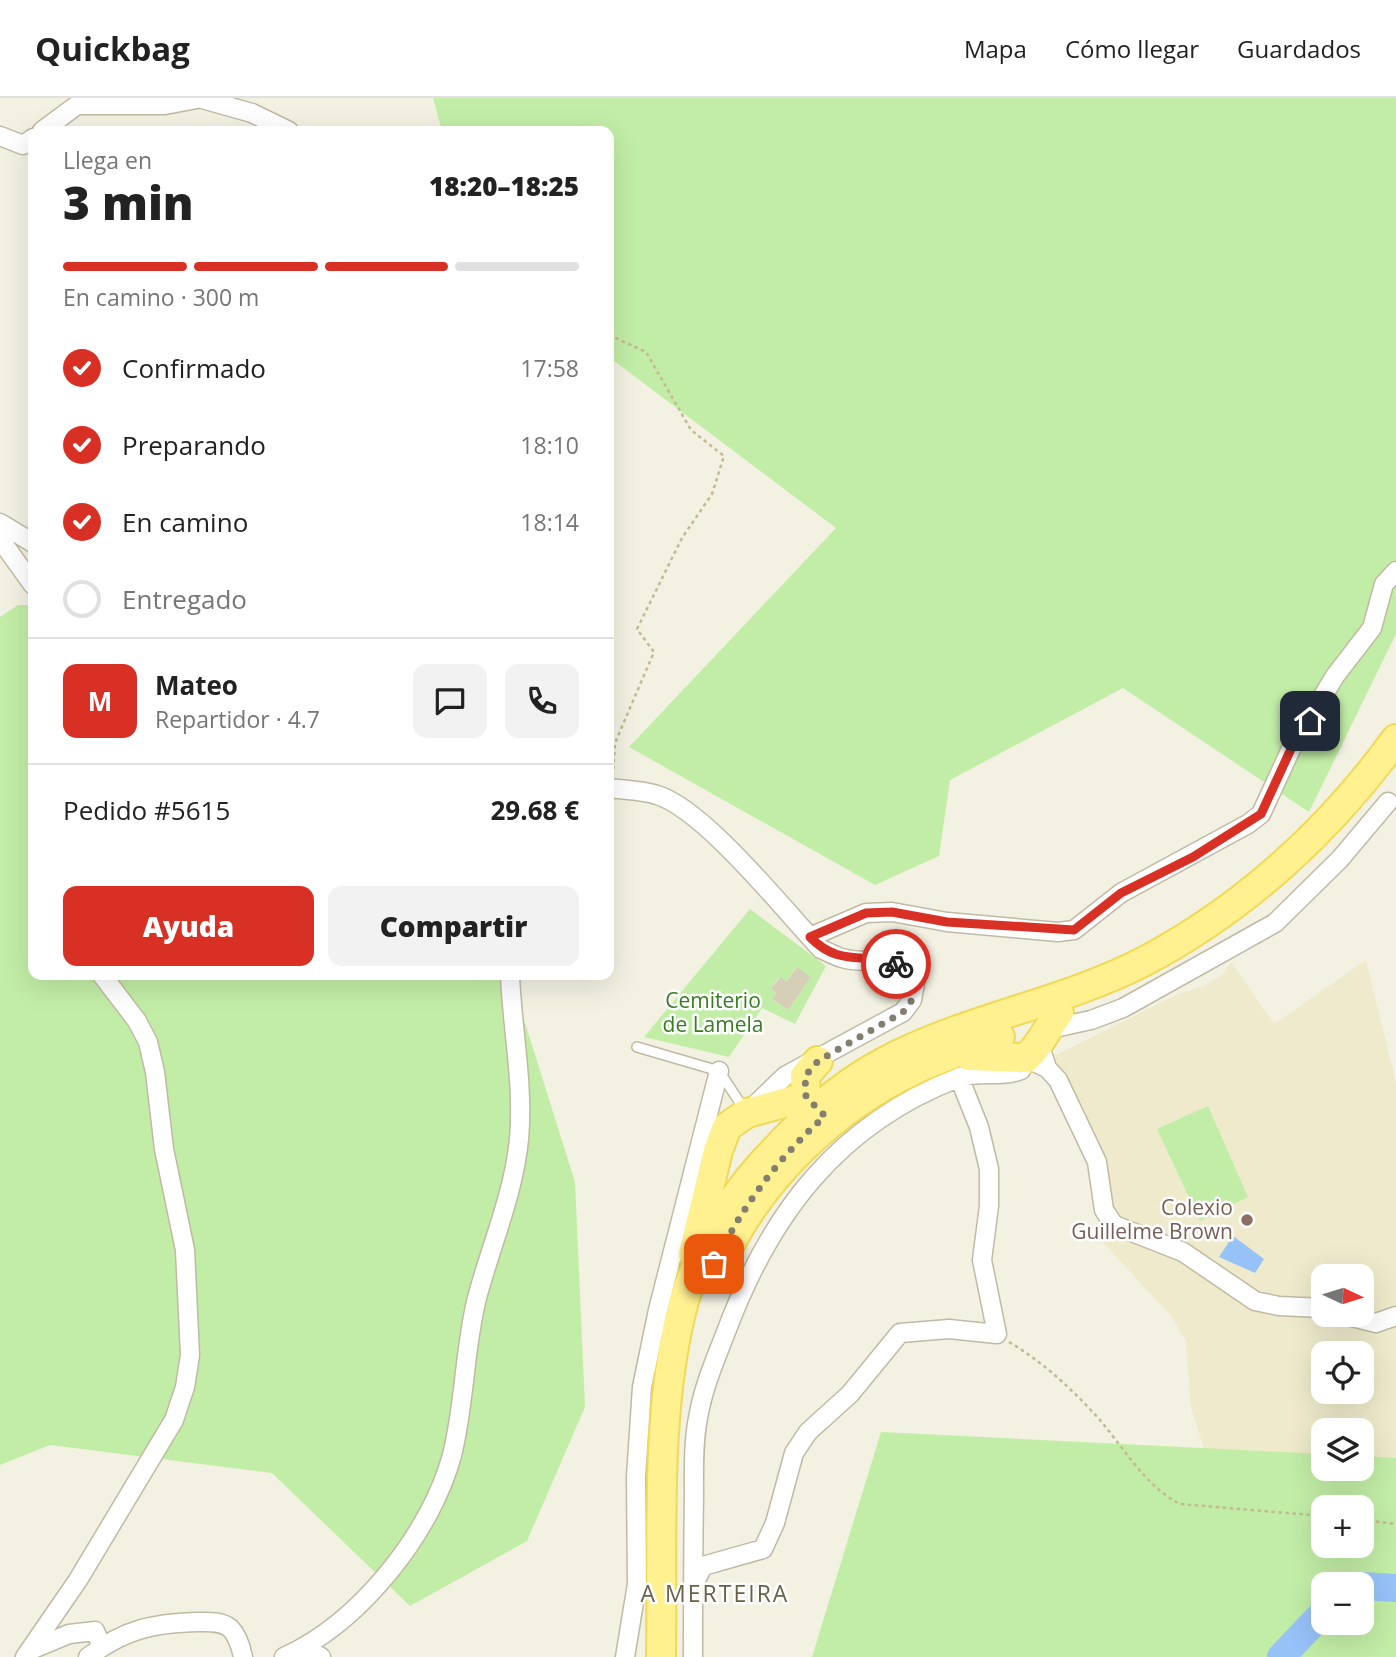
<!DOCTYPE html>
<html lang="es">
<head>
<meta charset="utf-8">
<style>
	:root { --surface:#fff; --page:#f2f2f2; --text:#222; --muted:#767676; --line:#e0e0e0; --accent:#d93025 }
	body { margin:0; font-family:"Open Sans",sans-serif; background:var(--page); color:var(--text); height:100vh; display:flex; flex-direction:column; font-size:26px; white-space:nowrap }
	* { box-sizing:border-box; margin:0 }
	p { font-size:23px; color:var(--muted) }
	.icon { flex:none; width:38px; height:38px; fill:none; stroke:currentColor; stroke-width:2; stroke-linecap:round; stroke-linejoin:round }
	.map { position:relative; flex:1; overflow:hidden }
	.drawer { position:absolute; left:28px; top:28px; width:586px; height:854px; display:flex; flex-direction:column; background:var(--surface); border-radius:14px; box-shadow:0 7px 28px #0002 }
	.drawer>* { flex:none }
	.needle { width:46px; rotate:94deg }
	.tools { position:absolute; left:1311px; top:1166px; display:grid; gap:14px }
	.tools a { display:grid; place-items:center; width:63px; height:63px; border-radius:14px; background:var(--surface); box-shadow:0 7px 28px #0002; font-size:35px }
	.pin { position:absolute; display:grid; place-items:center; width:60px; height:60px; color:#fff; margin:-30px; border-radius:14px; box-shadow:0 4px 10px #0006 }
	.courier { position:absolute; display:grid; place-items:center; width:70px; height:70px; margin:-35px; border:5px solid #d93025; border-radius:50%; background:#fff; color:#222; box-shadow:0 2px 9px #0007 }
	.overview em { font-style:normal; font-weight:800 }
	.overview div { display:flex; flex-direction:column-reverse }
	.overview { display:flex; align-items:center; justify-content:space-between; height:119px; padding:0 35px }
	h1 { font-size:46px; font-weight:800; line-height:52px }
	.bar { display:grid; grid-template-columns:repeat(4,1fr); gap:10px 7px; align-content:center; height:84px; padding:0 35px }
	.bar i { height:9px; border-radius:5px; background:var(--line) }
	.bar .on { background:var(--accent) }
	.bar p { grid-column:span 4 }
	.line { display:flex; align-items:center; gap:18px; padding:0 35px; border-top:2px solid var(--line) }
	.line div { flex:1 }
	.round { display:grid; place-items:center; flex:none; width:74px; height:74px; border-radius:14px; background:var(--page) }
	ol { padding:0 35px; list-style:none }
	li { display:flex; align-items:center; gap:21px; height:77px }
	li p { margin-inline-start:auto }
	li .icon { padding:7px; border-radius:50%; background:var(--accent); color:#fff; stroke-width:4 }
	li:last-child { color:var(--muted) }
	li i { width:38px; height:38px; border:4px solid var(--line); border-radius:50% }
	.primary-button { display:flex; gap:14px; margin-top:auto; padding:14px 35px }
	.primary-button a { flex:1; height:80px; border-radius:14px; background:var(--accent); color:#fff; font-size:28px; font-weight:800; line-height:80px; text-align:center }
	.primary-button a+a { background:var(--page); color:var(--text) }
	header { display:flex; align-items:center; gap:42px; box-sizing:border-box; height:98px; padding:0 35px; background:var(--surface); border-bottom:2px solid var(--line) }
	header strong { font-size:33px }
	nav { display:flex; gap:38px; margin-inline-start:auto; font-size:24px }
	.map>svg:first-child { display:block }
	.education { fill:#eeeacb; fill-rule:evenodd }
	.green { fill:#c2eda6; fill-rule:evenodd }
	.water { fill:#97c2f8 }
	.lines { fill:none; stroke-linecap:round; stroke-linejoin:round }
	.river { stroke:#97c2f8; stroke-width:28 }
	.building { fill:#d6cfb7 }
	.service-casing { stroke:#c0baa4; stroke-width:12 }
	.minor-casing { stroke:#c0baa4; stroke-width:21 }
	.primary-casing { stroke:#f0d954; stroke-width:32 }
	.path { stroke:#c3b994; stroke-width:2.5; stroke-dasharray:3.5 3.5; stroke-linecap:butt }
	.service { stroke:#fff; stroke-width:9 }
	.minor { stroke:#fff; stroke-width:18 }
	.primary { stroke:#fff090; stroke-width:28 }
	.done { stroke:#837f70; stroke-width:7; stroke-dasharray:0 12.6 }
	.route { stroke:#d93025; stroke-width:9 }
	.education-dot { fill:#8d6e63; stroke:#fff; stroke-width:2.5 }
	.labels { text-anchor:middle; stroke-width:5; stroke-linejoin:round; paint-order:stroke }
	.park-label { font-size:21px; fill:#357d20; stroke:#fff }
	.education-label { font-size:21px; fill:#785e54; stroke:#fff; text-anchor:end }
	.neighbourhood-label { font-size:23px; letter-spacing:2px; fill:#696148; stroke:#fff }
</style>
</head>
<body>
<header>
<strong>Quickbag</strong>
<nav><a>Mapa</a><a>Cómo llegar</a><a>Guardados</a></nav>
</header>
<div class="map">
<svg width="1396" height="1559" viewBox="0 0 1396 1559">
	<rect width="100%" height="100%" fill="#f3f1e2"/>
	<path class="education" d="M1366,862L1396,985V1360H1387L1362,1409L1221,1403L1191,1310L1186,1243L1171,1218L1102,1143L1094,1101L1097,1062L1052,959L1178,896L1204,888L1223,876L1231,864L1274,926ZM1323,1178H1362V1216H1323ZM1323,1255H1362V1293H1323ZM1323,1332H1362V1370H1323Z"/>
	<path class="green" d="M433,0H1396V536L1309,714L1123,590L950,682L939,758L875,787L629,649L836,430L609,259V33H442Z
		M18,507H33V877H510L575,1084L585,1309L527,1443L410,1508L272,1375L50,1347L0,1367V519Z
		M750,811L826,868L795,926L762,910L729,959L644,939ZM796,869L811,879L788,912L772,901L776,895L771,891L779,879L787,883Z
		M1208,1008L1248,1099L1200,1123L1157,1031Z
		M881,1334L1323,1356V1370H1362V1358L1396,1360V1559H812ZM1323,1409H1362V1447H1323ZM1323,1486H1362V1524H1323Z"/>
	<path class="water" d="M1233,1138L1264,1161L1255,1175L1219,1159Z"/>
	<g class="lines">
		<path class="river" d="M1362,1488L1396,1490
			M1281,1559L1323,1515"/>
	</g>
	<path class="building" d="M797,869L811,879L788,912L772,901L776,895L771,891L780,879L787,883Z"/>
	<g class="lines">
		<g class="service-casing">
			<path id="service" d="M637,949L719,973L746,1014"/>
		</g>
		<g class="minor-casing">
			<path id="minor" d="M202,1L252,15L289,33
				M42,33L77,7H165L202,0
				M0,38L23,47L33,40
				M0,425L33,445
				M0,441L33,487
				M609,690C624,692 642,692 657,697C704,711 784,812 821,851C828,854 835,858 842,860C873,869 893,851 915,885L912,902L903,914L785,978L751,1011
				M810,839L866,815L892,814L947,824L1058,834L1074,832L1121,795L1248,726L1261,716L1291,651L1335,578L1372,530L1384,486L1396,473
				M1045,932L1091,922L1123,910L1275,825L1340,761L1388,704
				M1047,970L1058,982L1097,1064L1104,1112L1114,1127L1183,1154L1255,1203L1279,1208L1323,1210
				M1340,1216L1376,1225L1396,1218
				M694,1486L703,1468L763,1451L775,1425L794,1355L808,1334L850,1296L900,1235L949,1231L997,1236L982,1162L989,1108V1071L979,1029L959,979
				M305,1550L321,1559
				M33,1551L69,1536L95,1533L102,1549
				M25,1559L78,1482L174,1322L185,1289L190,1257L185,1152L164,1051L155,974L148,944L137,923L102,877
				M88,1559C125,1531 154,1525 199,1524C209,1524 221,1523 230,1530C238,1538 241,1549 243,1559
				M284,1559C359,1525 431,1436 452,1357C465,1306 464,1251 477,1200C491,1147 514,1095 519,1041C524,987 512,930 510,877
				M625,1559L637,1486L636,1379L642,1289L658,1212L719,973
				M693,1559C693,1506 693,1453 694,1399C694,1373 693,1345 698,1320C703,1290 715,1262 726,1234C770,1116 838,1026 958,980C979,972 1000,980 1021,972L1026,960L1047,970L1040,948"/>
		</g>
		<g class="primary-casing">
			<path id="primary" d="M969,958L1026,960C1041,947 1046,931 1059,915
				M818,963L805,978L806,999L820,1012
				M693,1156L718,1053L727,1029L747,1015L806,999
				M724,1158C763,1078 834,1010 914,972C941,959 971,950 1000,939
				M661,1559C663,1445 654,1313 684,1203C697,1156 728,1104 760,1068C797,1027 835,990 884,964C966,920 1062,906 1145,863C1245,810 1330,732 1396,641"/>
		</g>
		<path class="path" d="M609,237L646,254L691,332L724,358L712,396L682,440L637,531L654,554L615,645L613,676
			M1009,1244C1043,1264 1072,1291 1099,1321C1124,1350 1145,1388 1180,1406L1323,1418
			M1362,1422L1396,1426"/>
		<use href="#service" class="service"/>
		<use href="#minor" class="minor"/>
		<use href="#primary" class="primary"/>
	</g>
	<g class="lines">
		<path class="done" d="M714,1166C742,1109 777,1061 825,1018L806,999L805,978L818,963L903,914L912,902L915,885L906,870L896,866"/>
		<path class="route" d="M896,866C862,854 839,869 810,839L866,815L892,814L947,824L1074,832L1121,795L1193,759L1261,716L1291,651L1310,623"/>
	</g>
	<circle class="education-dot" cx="1247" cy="1122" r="7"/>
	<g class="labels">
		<g class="park-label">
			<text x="713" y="910">Cemiterio<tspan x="713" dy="24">de Lamela</tspan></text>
		</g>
		<g class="education-label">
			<text x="1233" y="1117">Colexio<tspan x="1233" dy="24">Guillelme Brown</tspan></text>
		</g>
		<g class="neighbourhood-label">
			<text x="715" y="1504">A MERTEIRA</text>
		</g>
	</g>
</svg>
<div class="tools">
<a><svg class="needle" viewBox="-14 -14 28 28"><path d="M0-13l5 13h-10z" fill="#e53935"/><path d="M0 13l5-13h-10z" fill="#767676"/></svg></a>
<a><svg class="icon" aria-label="locate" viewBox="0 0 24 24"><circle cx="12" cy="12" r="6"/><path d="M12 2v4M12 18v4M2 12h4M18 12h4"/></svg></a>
<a><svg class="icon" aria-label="layers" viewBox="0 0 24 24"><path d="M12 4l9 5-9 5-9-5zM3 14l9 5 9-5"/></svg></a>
<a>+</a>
<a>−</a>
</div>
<div class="pin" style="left:714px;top:1166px;background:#ea580c"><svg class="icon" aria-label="bag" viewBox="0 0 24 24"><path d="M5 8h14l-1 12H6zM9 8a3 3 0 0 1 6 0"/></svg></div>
<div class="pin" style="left:1310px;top:623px;background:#1f2937"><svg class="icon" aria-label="home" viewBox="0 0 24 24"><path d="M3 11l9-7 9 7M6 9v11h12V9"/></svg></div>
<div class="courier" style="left:896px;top:866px"><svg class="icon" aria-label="bike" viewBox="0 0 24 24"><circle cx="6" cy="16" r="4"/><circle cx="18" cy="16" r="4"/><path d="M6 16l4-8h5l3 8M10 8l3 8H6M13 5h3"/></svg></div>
<section class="drawer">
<div class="overview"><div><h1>3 min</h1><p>Llega en</p></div><em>18:20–18:25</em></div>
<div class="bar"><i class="on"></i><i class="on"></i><i class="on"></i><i></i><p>En camino · 300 m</p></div>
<ol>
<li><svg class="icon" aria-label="check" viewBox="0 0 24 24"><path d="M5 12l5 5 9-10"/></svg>Confirmado<p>17:58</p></li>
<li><svg class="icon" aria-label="check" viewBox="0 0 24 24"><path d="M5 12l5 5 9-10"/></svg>Preparando<p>18:10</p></li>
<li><svg class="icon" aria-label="check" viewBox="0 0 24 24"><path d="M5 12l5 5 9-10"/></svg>En camino<p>18:14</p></li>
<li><i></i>Entregado</li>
</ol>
<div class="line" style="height:126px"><b class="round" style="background:var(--accent);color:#fff">M</b><div><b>Mateo</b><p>Repartidor · 4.7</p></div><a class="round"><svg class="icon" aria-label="chat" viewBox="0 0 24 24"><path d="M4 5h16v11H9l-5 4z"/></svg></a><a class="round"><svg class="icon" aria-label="phone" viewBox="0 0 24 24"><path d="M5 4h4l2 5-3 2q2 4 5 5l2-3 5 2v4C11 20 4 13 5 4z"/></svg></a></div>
<div class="line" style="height:91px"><div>Pedido #5615</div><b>29.68 €</b></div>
<div class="primary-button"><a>Ayuda</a><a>Compartir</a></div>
</section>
</div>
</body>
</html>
